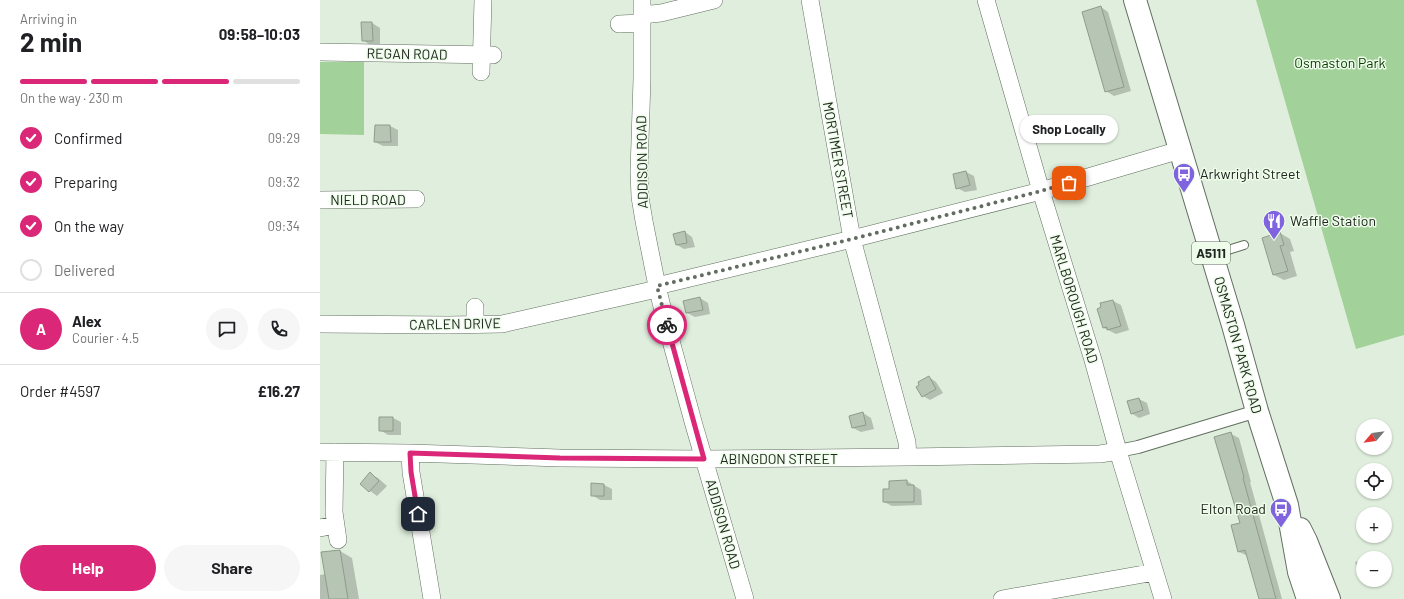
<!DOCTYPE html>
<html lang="en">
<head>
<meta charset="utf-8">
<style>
	:root { --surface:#fff; --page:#f6f6f6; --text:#202124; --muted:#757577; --line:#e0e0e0; --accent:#db2777 }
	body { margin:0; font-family:Barlow,sans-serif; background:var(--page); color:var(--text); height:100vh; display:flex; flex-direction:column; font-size:15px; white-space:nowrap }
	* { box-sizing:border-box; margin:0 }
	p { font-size:13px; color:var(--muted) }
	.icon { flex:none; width:22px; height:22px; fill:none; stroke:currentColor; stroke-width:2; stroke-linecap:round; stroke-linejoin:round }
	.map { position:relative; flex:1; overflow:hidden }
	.side { display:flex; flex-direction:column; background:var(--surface); width:320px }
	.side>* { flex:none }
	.needle { width:26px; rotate:242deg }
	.fabs { position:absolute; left:1036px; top:419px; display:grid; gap:8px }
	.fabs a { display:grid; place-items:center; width:36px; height:36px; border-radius:50%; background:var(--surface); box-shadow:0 1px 3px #0004; font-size:20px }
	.pin { position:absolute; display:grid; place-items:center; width:34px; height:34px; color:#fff; margin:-17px; border-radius:8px; box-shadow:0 2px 6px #0006 }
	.courier { position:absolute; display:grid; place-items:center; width:40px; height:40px; margin:-20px; border:3px solid #db2777; border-radius:50%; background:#fff; color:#222; box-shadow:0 1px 5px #0007 }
	.bubble { position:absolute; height:28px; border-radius:14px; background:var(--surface); box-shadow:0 1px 3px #0004; font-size:13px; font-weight:700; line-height:28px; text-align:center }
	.summary em { font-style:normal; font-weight:700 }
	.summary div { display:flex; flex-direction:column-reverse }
	.summary { display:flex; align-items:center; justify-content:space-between; height:68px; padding:0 20px }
	h1 { font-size:26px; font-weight:700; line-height:30px }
	.bar { display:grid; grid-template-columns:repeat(4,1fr); gap:6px 4px; align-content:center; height:48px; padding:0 20px }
	.bar i { height:5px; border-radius:3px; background:var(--line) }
	.bar .active { background:var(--accent) }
	.bar p { grid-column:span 4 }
	.line { display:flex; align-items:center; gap:10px; padding:0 20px; border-top:1px solid var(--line) }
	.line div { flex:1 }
	.round { display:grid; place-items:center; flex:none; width:42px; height:42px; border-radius:21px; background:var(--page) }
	ol { padding:0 20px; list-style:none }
	li { display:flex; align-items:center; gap:12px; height:44px }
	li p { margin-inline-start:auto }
	li .icon { padding:4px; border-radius:50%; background:var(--accent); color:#fff; stroke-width:4 }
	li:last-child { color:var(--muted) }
	li i { width:22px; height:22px; border:2px solid var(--line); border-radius:50% }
	.action { display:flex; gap:8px; margin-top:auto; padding:8px 20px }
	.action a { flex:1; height:46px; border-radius:24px; background:var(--accent); color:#fff; font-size:16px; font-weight:700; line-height:46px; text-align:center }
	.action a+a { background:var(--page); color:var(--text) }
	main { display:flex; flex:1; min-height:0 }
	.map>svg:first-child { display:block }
	.green { fill:#a2d199 }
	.shadow { fill:#0003 }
	.building { fill:#b7c6b4; stroke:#8e9c8b }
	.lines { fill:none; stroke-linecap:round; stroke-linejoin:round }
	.service-casing { stroke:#616f5f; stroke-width:10 }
	.pedestrian-casing { stroke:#616f5f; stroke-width:14 }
	.minor-casing { stroke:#616f5f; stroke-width:18 }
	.trunk-casing { stroke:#616f5f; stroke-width:24 }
	.service { stroke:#fff; stroke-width:8 }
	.pedestrian { stroke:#fff; stroke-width:12 }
	.minor { stroke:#fff; stroke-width:17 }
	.trunk { stroke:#fff; stroke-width:22 }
	.done { stroke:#636c62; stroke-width:4; stroke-dasharray:0 7.2 }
	.route { stroke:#db2777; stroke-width:5 }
	.labels { text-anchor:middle; stroke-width:3; stroke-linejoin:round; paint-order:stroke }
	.shield { fill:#edfdea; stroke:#5e665c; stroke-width:1 }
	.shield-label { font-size:13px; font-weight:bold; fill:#20251f }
	.street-label { font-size:14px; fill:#20251f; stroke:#edfdea }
	.park-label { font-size:14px; fill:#083a00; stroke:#edfdea }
	.poi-label { font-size:14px; fill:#20251f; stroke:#edfdea; text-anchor:start }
</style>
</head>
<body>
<main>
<section class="side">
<div class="summary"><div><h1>2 min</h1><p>Arriving in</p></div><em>09:58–10:03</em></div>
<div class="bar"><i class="active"></i><i class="active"></i><i class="active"></i><i></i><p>On the way · 230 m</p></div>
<ol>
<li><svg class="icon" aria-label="check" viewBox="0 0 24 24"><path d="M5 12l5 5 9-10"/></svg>Confirmed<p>09:29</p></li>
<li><svg class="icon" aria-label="check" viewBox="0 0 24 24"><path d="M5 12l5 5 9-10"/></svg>Preparing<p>09:32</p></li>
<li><svg class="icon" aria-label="check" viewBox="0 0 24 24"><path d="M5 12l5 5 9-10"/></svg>On the way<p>09:34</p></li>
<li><i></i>Delivered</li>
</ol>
<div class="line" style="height:72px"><b class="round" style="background:var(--accent);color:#fff">A</b><div><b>Alex</b><p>Courier · 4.5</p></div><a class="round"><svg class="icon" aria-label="chat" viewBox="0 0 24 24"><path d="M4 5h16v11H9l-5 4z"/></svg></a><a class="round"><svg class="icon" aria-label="phone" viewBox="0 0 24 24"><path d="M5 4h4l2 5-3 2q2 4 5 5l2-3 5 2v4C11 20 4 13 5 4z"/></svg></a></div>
<div class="line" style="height:52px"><div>Order #4597</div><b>£16.27</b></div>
<div class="action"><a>Help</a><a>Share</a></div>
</section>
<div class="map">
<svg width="1084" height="599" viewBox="0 0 1084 599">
	<rect width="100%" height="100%" fill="#e0efdd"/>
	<path class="green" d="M936,0H1084V335L1036,349Z
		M0,62H44V135L0,134Z"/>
	<path class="shadow" d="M781,7L788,12L811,91L794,96L786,91Z
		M42,23H52L60,28V44L50,45L43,40Z
		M56,126H70L78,130V146H63L55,142Z
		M646,172L654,176L657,190L645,192L637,188Z
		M365,232L372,237L375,247L364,249L357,245Z
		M960,233L970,239L974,251L970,252L977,276L964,280L954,275Z
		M380,298L388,303L390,314L375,317L367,313Z
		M793,301L801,305L809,330L796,334L784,328L781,304Z
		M609,377L616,382L623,393L610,400L603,396Z
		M819,399L827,403L830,414L819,418L811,413L808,402Z
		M543,413L551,418L554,429L541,432L533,428Z
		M73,418L81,422V435H68L60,430Z
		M911,434L919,438L931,482H930L962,599H940L928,556L919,552L921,524Z
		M50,474L58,478L67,486L57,496L41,484Z
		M587,481L601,490L602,505L572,506L564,502L570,490V482Z
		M272,484L284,485L292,489V500H280L272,495Z
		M20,551L32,558L39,599H0V575L5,574Z
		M1043,560V580H1060L1048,583L1040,579L1035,562Z"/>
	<path class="building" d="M781,6L804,87L785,92L762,12Z
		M41,22H52L53,41H42Z
		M55,125H70L71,142H54Z
		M646,171L650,185L636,189L633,174Z
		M365,231L367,243L356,245L353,234Z
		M960,232L964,245L960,246L968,271L953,275L942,238Z
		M380,297L383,310L366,313L363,301Z
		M793,300L801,326L787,330V327L783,328L777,309L781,307L780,303Z
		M609,376L616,389L602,397L596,387L599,385L598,382Z
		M819,398L823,410L811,414L807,401Z
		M543,412L546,425L532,428L529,416Z
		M59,417H73V431H59Z
		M911,432L924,477L923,478L956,599H939L925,550L918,552L911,525L920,523L894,437Z
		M50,472L59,481L49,492L40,484Z
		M587,480V485H594V502H563V489H569V481Z
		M271,483L284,484V496H271Z
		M20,550L28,599H9L1,552Z"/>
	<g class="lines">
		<g class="service-casing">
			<path id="service" d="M892,255L924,245"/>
		</g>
		<g class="pedestrian-casing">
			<path id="pedestrian" d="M798,451L818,447L937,411"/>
		</g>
		<g class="minor-casing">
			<path id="minor" d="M322,0V79L319,171L320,197L324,221L337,286L345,319L374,425L425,599
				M490,0L532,239L587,442L588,457
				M666,0L721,191L773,360L798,451L843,599
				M322,15L341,13L394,0
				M299,24L322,23
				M0,52L173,55
				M161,72L163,0
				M0,200L96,199
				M337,286L532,239L721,191L860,150
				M155,307V324
				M0,324L128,325L182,324L337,289
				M0,452L90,453L240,458L384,459L588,457L780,454L798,451
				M15,452L14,512L18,540
				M90,453L91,472L112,599
				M0,528L16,525
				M682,599L835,572"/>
		</g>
		<g class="trunk-casing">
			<path id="trunk" d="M815,0L913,325L937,411L967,505L979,572L988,599
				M980,529L986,541L1009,599"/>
		</g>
		<use href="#service" class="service"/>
		<use href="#pedestrian" class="pedestrian"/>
		<use href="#minor" class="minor"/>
		<use href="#trunk" class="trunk"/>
	</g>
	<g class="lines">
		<path class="done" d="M347,325L337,286L532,239L721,191L749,183"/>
		<path class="route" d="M98,514L91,472L90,453L240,458L384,459L347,325"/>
	</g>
	<defs>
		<g id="bus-pin" transform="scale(1.15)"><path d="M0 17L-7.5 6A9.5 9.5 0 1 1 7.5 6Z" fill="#8064df" stroke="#edfdea"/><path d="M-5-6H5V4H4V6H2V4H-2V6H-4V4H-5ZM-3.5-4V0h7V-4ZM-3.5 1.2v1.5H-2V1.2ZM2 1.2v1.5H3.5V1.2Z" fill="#fff"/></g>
		<g id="restaurant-pin" transform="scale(1.15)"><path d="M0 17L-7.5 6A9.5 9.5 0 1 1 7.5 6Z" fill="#8064df" stroke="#edfdea"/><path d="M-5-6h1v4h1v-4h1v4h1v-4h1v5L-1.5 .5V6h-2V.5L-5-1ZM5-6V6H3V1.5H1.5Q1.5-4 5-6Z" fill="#fff"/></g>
	</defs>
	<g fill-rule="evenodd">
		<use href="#bus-pin" x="864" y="174"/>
		<use href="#restaurant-pin" x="954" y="221"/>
		<use href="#bus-pin" x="961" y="509"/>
	</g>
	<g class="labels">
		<rect class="shield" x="872" y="242" width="38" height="22" rx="3"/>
		<g class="shield-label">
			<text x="891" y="258">A5111</text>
		</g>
		<g class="street-label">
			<text transform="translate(87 54) rotate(1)" y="5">REGAN ROAD</text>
			<text transform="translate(518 160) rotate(80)" y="5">MORTIMER STREET</text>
			<text transform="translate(322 162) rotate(-91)" y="5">ADDISON ROAD</text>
			<text x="48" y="205">NIELD ROAD</text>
			<text transform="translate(754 299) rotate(73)" y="5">MARLBOROUGH ROAD</text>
			<text transform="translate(135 324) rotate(-1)" y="5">CARLEN DRIVE</text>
			<text transform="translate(918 345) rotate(74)" y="5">OSMASTON PARK ROAD</text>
			<text x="459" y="464">ABINGDON STREET</text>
			<text transform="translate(403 524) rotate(74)" y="5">ADDISON ROAD</text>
		</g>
		<g class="park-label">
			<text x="1020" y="68">Osmaston Park</text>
		</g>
		<g class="poi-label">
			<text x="880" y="179">Arkwright Street</text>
			<text x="970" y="226">Waffle Station</text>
			<text x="946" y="514" text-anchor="end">Elton Road</text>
		</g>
	</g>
</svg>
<div class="fabs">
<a><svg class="needle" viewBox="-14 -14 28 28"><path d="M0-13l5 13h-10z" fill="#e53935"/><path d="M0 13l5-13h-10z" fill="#757577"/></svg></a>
<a><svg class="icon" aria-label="locate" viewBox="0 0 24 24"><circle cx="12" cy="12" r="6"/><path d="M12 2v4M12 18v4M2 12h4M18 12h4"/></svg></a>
<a>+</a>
<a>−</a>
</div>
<div class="pin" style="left:749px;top:183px;background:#ea580c"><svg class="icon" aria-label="bag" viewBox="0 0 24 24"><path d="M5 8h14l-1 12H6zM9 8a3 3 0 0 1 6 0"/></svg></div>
<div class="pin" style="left:98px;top:514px;background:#1f2937"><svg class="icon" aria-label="home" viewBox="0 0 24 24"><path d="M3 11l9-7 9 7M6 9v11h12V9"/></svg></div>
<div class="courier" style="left:347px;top:325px"><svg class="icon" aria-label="bike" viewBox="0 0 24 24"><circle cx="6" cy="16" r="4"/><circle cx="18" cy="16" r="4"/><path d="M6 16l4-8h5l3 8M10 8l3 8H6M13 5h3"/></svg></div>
<div class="bubble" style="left:700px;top:115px;width:98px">Shop Locally</div>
</div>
</main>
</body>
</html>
